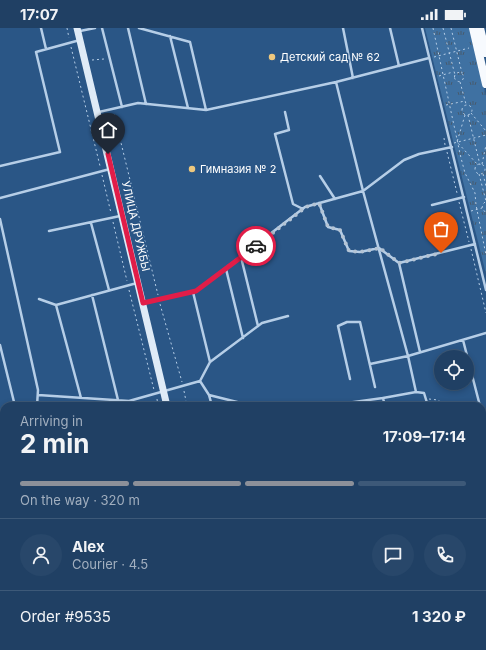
<!DOCTYPE html>
<html lang="en">
<head>
<meta charset="utf-8">
<style>
	:root { --surface:#204064; --page:#28476a; --text:#f1f3f6; --muted:#a2afbf; --line:#3d5978; --accent:#8c9099 }
	body { margin:0; font-family:Inter,sans-serif; background:var(--page); color:var(--text); height:100vh; display:flex; flex-direction:column; font-size:15px; white-space:nowrap }
	* { box-sizing:border-box; margin:0 }
	p { font-size:13px; color:var(--muted) }
	.icon { flex:none; width:22px; height:22px; fill:none; stroke:currentColor; stroke-width:2; stroke-linecap:round; stroke-linejoin:round }
	.map { position:relative; flex:1; overflow:hidden }
	.panel { position:absolute; left:0px; top:374px; width:486px; height:248px; display:flex; flex-direction:column; background:var(--surface); border-radius:12px 12px 0 0; box-shadow:0 2px 6px #0003,0 0 0 1px var(--line) }
	.panel>* { flex:none }
	.tools { position:absolute; left:434px; top:322px; display:grid; gap:8px }
	.tools a { display:grid; place-items:center; width:40px; height:40px; border-radius:50%; background:var(--surface); box-shadow:0 2px 6px #0003,0 0 0 1px var(--line); font-size:20px }
	.pin { position:absolute; display:grid; place-items:center; width:34px; height:34px; color:#fff; margin:-41px -17px; border-radius:50% 50% 50% 0; rotate:-45deg; box-shadow:0 0 4px #0007 }
	.pin .icon { rotate:45deg }
	.courier { position:absolute; display:grid; place-items:center; width:40px; height:40px; margin:-20px; border:3px solid #e11d48; border-radius:50%; background:#fff; color:#222; box-shadow:0 1px 5px #0007 }
	.head em { font-style:normal; font-weight:700 }
	.head div { display:flex; flex-direction:column-reverse }
	.head { display:flex; align-items:center; justify-content:space-between; height:68px; padding:0 20px }
	h1 { font-size:26px; font-weight:700; line-height:30px }
	.bar { display:grid; grid-template-columns:repeat(4,1fr); gap:6px 4px; align-content:center; height:48px; padding:0 20px }
	.bar i { height:5px; border-radius:3px; background:var(--line) }
	.bar .current { background:var(--accent) }
	.bar p { grid-column:span 4 }
	.line { display:flex; align-items:center; gap:10px; padding:0 20px; border-top:1px solid var(--line) }
	.line div { flex:1 }
	.round { display:grid; place-items:center; flex:none; width:42px; height:42px; border-radius:21px; background:var(--page) }
	.status { display:flex; justify-content:space-between; align-items:center; height:28px; padding:0 20px; background:var(--surface); direction:ltr }
	.status svg { height:11px; fill:currentColor }
	.map>svg:first-child { display:block }
	.park { fill:url(#park-tufts) }
	.lines { fill:none; stroke-linecap:round; stroke-linejoin:round }
	.path { stroke:#b6cee7; stroke-width:1; stroke-dasharray:2 3; stroke-linecap:butt }
	.lane { stroke:#b6cee7; stroke-width:2.5 }
	.secondary { stroke:#dfebf7; stroke-width:7 }
	.primary { stroke:#f7fafe; stroke-width:8 }
	.done { stroke:#b4c4d5; stroke-width:4; stroke-dasharray:0 7.2 }
	.route { stroke:#e11d48; stroke-width:5 }
	.poi-dot { fill:#eec87e; stroke:#2a5686; stroke-width:1.5 }
	.labels { text-anchor:middle; stroke-width:3; stroke-linejoin:round; paint-order:stroke }
	.poi-label { font-size:11px; fill:#fff; stroke:#2a5686; text-anchor:start }
	.street-label { font-size:11px; fill:#fff; stroke:#2a5686 }
</style>
</head>
<body>
<div class="status"><b>17:07</b><svg viewBox="0 0 49 12"><path d="M0 12V9h3v3zM5 12V6h3v6zM10 12V3h3v9zM15 12V0h3v12zM26 1h20v11H26zM47 4h2v5h-2z"/></svg></div>
<div class="map">
<svg width="486" height="622" viewBox="0 0 486 622">
	<defs>
		<pattern id="park-tufts" width="24" height="20" patternUnits="userSpaceOnUse"><rect width="24" height="20" fill="#3f71a2"/><path d="M3 7l-1-3M5 7V3M7 7l1-3M15 17l-1-3M17 17v-4M19 17l1-3" fill="none" stroke="#475b6e"/></pattern>
	</defs>
	<rect width="100%" height="100%" fill="#2a5686"/>
	<path class="park" d="M425,0H470L486,68V246Z
		M486,456V496L482,497V457Z
		M486,593V622H451L456,618H482V596Z
		M239,618H434L429,622H241Z"/>
	<g class="lines">
		<path class="path" d="M67,0L69,10
			M433,0L461,130L465,145L475,165L476,177L486,227
			M443,0L455,47
			M451,0L462,45
			M71,19L100,138
			M434,29L469,20
			M92,32L104,31
			M454.5 49a4.5 4.5 0 1 1 9 0a4.5 4.5 0 1 1-9 0Z
			M439,48L453,44
			M460,54L466,76
			M462 82a5 5 0 1 1 10 0a5 5 0 1 1-10 0Z
			M446,77L465,73
			M471,85L486,103
			M114,86L158,267
			M465,87L457,114L478,137
			M468,87L480,137
			M444,110L445,117
			M454,115L486,107
			M447,124L457,165
			M482,136L486,117
			M475 141a5 5 0 1 1 10 0a5 5 0 1 1-10 0Z
			M479,146L486,173
			M483,146L486,158
			M102,147L111,185
			M459,174L469,214
			M485,174L483,176L482,180L486,185
			M126,175L134,172
			M471,183L482,180
			M113,194L127,253
			M471,221L486,285
			M129,262L154,362
			M160,276L182,354
			M184,363L187,378
			M157,371L158,378
			M429,371L438,372L445,378
			M482,418L486,419
			M482,456H486
			M482,484L486,483
			M482,521H486
			M0,545H4
			M482,546L486,544
			M482,578L486,575
			M0,589L4,588
			M484,599L486,601
			M482,611L486,608
			M50,618L52,622
			M260,618L261,622
			M348,618L350,622
			M287,622L298,618
			M339,622L345,618
			M370,622L380,618
			M427,622L432,618
			M468,622L473,618
			M474,622L476,618"/>
		<path class="lane" d="M41,0L46,21
			M102,0L122,79
			M128,0L146,76
			M139,0L190,14L206,82
			M343,0L353,50
			M390,0L399,38
			M422,0L486,262
			M80,3L95,0
			M170,8L188,80
			M336,54L363,163L408,328L370,336
			M99,84L138,75L206,82L336,54L429,30
			M285,84L289,102L275,106L293,176L303,181
			M0,138L60,124L36,24L80,12
			M320,148L335,171
			M0,170L110,141
			M319,175L328,199L340,202L349,223L360,224L379,220L399,235L475,216
			M432,177L464,169
			M0,191L38,362L37,378
			M91,195L109,262
			M49,203L120,188
			M241,229L258,298
			M399,235L420,324
			M226,241L243,310
			M193,264L210,334
			M92,267L118,372
			M39,271L56,277L137,255
			M144,275L196,263L305,179L363,163L404,132L419,126L452,119
			M56,277L81,370
			M463,312L480,378
			M0,317L15,378
			M350,351L338,298L347,294H360L375,359
			M200,353L210,334L262,295L288,288
			M416,364L424,365L428,378
			M38,367L129,373
			M209,367L212,378
			M383,370L416,364L408,328L486,305
			M130,378L129,373L200,353L209,367L253,378
			M325,378L383,370L385,378
			M482,386L486,402
			M0,431L4,430
			M482,436L486,435
			M0,487L4,486
			M0,513L4,516
			M204,618V622"/>
		<path class="secondary" d="M77,0L167,378
			M482,588L486,584
			M232,618L233,622
			M440,622L445,618"/>
		<path class="primary" d="M473,0L486,56
			M480,0L486,25
			M482,506L486,505
			M482,513L486,512
			M0,569L4,568
			M0,576H4"/>
	</g>
	<g class="lines">
		<path class="done" d="M256,218L306,179L319,175L328,199L340,202L349,223L360,224L380,220L399,235L441,225"/>
		<path class="route" d="M108,126L143,275L196,263L256,218"/>
	</g>
	<g class="poi-dot">
		<circle cx="272" cy="29" r="4"/>
		<circle cx="192" cy="141" r="4"/>
	</g>
	<g class="labels">
		<g class="poi-label">
			<text x="280" y="33">Детский сад № 62</text>
			<text x="200" y="145">Гимназия № 2</text>
		</g>
		<g class="street-label">
			<text transform="translate(136 198) rotate(77)" y="4">УЛИЦА ДРУЖБЫ</text>
		</g>
	</g>
</svg>
<div class="tools">
<a><svg class="icon" aria-label="locate" viewBox="0 0 24 24"><circle cx="12" cy="12" r="6"/><path d="M12 2v4M12 18v4M2 12h4M18 12h4"/></svg></a>
</div>
<div class="pin" style="left:441px;top:225px;background:#ea580c"><svg class="icon" aria-label="bag" viewBox="0 0 24 24"><path d="M5 8h14l-1 12H6zM9 8a3 3 0 0 1 6 0"/></svg></div>
<div class="pin" style="left:108px;top:126px;background:#1f2937"><svg class="icon" aria-label="home" viewBox="0 0 24 24"><path d="M3 11l9-7 9 7M6 9v11h12V9"/></svg></div>
<div class="courier" style="left:256px;top:218px"><svg class="icon" aria-label="car" viewBox="0 0 24 24"><path d="M5 17H2v-5l4-1 3-4h7l3 4 3 1v5h-3M9 17h6M6 11h13"/><circle cx="7" cy="17" r="2"/><circle cx="17" cy="17" r="2"/></svg></div>
<section class="panel">
<div class="head"><div><h1>2 min</h1><p>Arriving in</p></div><em>17:09–17:14</em></div>
<div class="bar"><i class="current"></i><i class="current"></i><i class="current"></i><i></i><p>On the way · 320 m</p></div>
<div class="line" style="height:72px"><a class="round"><svg class="icon" aria-label="person" viewBox="0 0 24 24"><circle cx="12" cy="8" r="4"/><path d="M4 21q1-7 8-7t8 7"/></svg></a><div><b>Alex</b><p>Courier · 4.5</p></div><a class="round"><svg class="icon" aria-label="chat" viewBox="0 0 24 24"><path d="M4 5h16v11H9l-5 4z"/></svg></a><a class="round"><svg class="icon" aria-label="phone" viewBox="0 0 24 24"><path d="M5 4h4l2 5-3 2q2 4 5 5l2-3 5 2v4C11 20 4 13 5 4z"/></svg></a></div>
<div class="line" style="height:52px"><div>Order #9535</div><b>1 320 ₽</b></div>
</section>
</div>
</body>
</html>
